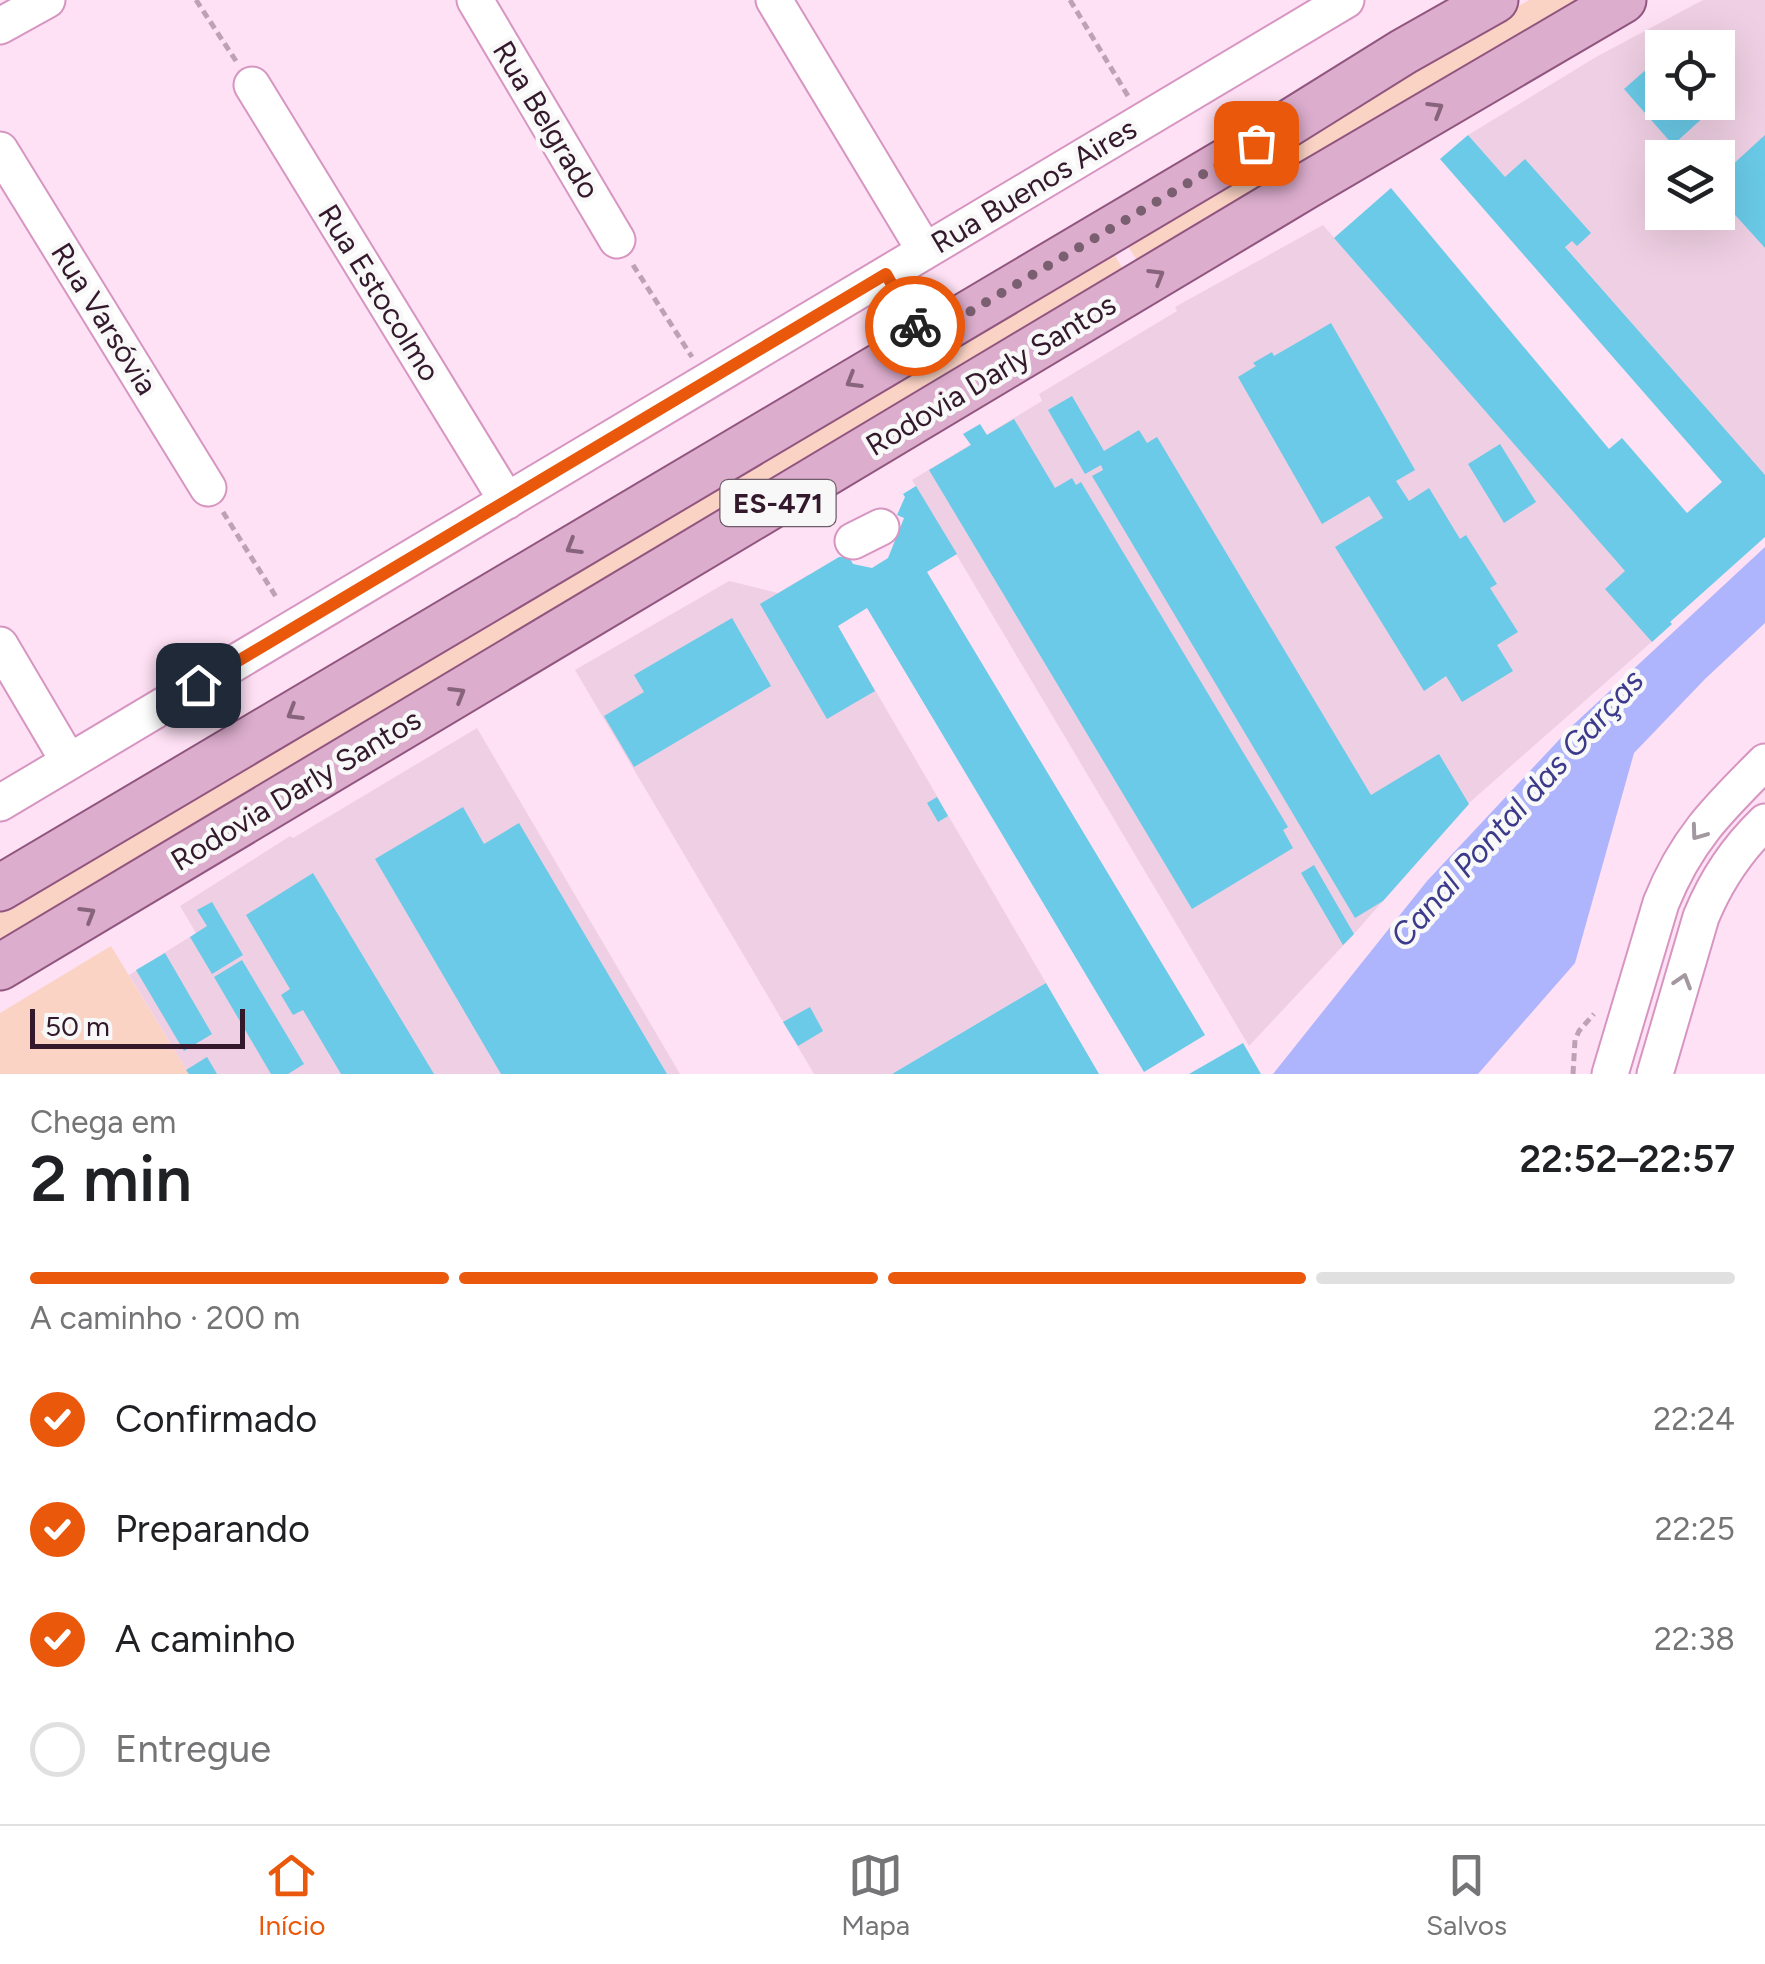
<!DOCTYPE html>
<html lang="pt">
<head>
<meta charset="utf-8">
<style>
	:root { --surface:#fff; --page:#f2f2f2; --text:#202124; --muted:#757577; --line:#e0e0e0; --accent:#ea580c }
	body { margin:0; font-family:Figtree,sans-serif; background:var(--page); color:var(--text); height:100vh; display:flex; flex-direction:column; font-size:38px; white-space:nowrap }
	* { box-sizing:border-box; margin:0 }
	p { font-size:32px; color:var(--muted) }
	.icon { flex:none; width:55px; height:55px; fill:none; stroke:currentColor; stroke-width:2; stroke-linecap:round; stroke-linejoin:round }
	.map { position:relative; height:1074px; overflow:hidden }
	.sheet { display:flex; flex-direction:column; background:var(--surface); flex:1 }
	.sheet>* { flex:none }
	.buttons { position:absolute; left:1645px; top:30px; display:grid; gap:20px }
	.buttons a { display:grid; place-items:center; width:90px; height:90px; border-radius:0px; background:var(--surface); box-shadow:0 10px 40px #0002; font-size:50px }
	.scale { position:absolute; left:30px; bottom:25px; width:215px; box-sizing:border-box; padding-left:10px; border:5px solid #33192b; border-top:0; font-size:28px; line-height:35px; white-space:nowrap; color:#33192b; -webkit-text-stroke:8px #f8f8f8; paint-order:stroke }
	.pin { position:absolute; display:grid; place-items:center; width:85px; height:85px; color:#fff; margin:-42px; border-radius:20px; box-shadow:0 5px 15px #0006 }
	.courier { position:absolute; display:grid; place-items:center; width:100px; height:100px; margin:-50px; border:8px solid #ea580c; border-radius:50%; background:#fff; color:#222; box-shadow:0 2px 12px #0007 }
	.head em { font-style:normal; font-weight:600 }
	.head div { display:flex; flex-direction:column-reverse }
	.head { display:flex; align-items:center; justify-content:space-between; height:170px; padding:0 30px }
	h1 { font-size:65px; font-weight:600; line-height:75px }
	.bar { display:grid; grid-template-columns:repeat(4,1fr); gap:15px 10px; align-content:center; height:120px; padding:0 30px }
	.bar i { height:12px; border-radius:8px; background:var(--line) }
	.bar .on { background:var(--accent) }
	.bar p { grid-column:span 4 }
	ol { padding:0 30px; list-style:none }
	li { display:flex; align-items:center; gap:30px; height:110px }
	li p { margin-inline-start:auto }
	li .icon { padding:10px; border-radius:50%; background:var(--accent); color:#fff; stroke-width:4 }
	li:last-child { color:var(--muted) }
	li i { width:55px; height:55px; border:5px solid var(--line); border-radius:50% }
	.dock { display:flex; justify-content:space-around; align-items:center; height:140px; border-top:2px solid var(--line); background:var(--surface); font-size:28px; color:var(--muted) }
	.dock a { display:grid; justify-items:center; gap:5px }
	.dock .on { color:var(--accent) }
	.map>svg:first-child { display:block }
	.built { fill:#efcfe3; fill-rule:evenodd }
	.green { fill:#fbd3c5 }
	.water { fill:#afb5fc }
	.building { fill:#6acae7 }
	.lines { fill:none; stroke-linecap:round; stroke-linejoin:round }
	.minor-casing { stroke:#d795c1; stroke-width:39 }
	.major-casing { stroke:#91567f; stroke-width:49 }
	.path { stroke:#bea2b4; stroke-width:5; stroke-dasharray:8 5; stroke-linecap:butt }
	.minor { stroke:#fff; stroke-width:35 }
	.major { stroke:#dcadcd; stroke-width:45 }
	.oneway { stroke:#88637c }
	.oneway2 { stroke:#a398a0 }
	.done { stroke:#7a5f71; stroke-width:10; stroke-dasharray:0 18 }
	.route { stroke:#ea580c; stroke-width:12 }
	.labels { text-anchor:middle; stroke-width:9; stroke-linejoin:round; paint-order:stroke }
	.shield { fill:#f8f8f8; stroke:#6e5c68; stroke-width:2.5 }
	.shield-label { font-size:28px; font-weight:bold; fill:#33192b }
	.street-label { font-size:30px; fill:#33192b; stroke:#f8f8f8 }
	.water-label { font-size:32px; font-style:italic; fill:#3c3a8a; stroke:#f8f8f8 }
</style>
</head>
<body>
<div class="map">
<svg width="1765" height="1074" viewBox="0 0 1765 1074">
	<rect width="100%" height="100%" fill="#fee1f4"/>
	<path class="built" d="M1703,0H1765V476L1468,135L1596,57ZM1662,48H1718V102H1662ZM1662,158H1718V212H1662Z
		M1323,225L1672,624L1469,803L1354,934L1249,1046L912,480L1042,401L1039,394L1177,311L1175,307Z
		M808,575L1046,983L892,1074H814L575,670L729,581L778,593Z
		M477,728L680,1074H189L129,975L196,933L180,906L290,836L293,838Z"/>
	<path class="green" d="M1529,0H1587L1141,267L1125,241Z
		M1111,249L1127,276L0,947V911Z
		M111,946L189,1074H0V1013Z"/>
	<path class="water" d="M1765,547V623L1705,679L1634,753L1575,963L1478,1074H1273L1427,881L1572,726Z"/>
	<path class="building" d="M1658,59L1662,64V102H1697L1707,114L1673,145L1624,89Z
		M1468,135L1505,177L1525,159L1591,233L1577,246L1572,241L1565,247L1765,475V537L1670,622L1672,624L1652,642L1605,589L1625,571L1334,238L1391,188L1609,449L1622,438L1687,513L1722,482L1440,159Z
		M1765,135V248L1718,196V178Z
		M1331,323L1415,470L1396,481L1409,501L1429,488L1460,539L1466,535L1497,584L1490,588L1518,632L1497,645L1513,671L1462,702L1446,676L1424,691L1335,547L1383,518L1369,496L1322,524L1238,377L1256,366L1253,363L1272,352L1274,356Z
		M1072,396L1104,451L1139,430L1147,443L1157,437L1371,795L1439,754L1469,804L1383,901L1355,918L1092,476L1103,470L1101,465L1085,474L1048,410Z
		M1014,419L1055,488L1072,478L1076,485L1081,482L1288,827L1283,830L1293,848L1192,909L929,470L971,445L963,434L980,424L987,435Z
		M1500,444L1536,502L1504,523L1468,464Z
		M916,486L957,554L927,572L1205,1035L1144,1072L867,608L838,626L875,691L827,719L760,604L839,557H849L853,564L872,568L888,558L904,518L897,515L905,497L903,494Z
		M732,618L771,686L634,767L604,716L644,692L634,675Z
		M937,797L948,816L938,822L927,803Z
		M463,807L484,844L519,823L667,1074H501L375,859Z
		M1314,865L1354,934L1343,945L1301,873Z
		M313,873L434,1074H341L303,1010L293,1015L281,995L290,989L246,915Z
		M212,902L243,955L212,974L190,937L207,926L197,910Z
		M165,953L212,1034L184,1051L136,970Z
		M242,960L304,1064L288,1074H271L214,977Z
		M1046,983L1099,1074H892Z
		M810,1007L823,1031L798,1046L783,1022Z
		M1243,1043L1261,1074H1189Z
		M207,1057L217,1074H189L186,1070Z"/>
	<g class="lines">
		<g class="minor-casing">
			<path id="minor" d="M475,0L617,240
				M774,0L925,251
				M0,26L47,0
				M252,85L507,501
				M0,150L208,488
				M887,274L922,340
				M853,541L881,527
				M0,645L69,762
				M0,803L1346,0
				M1610,1074L1661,903C1686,840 1718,809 1765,762
				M1655,1074L1701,917C1716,880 1736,850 1765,822"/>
		</g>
		<g class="major-casing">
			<path id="major" d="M0,888L1257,143L1403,52L1495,0
				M0,967L1304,187L1623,0"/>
		</g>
		<path class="path" d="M196,0L236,61
			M1070,0L1128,96
			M633,265L692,357
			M223,512L278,600
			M1573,1074L1575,1040L1579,1031L1594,1014"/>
		<use href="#minor" class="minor"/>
		<use href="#major" class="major"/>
	</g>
	<defs><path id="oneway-chevron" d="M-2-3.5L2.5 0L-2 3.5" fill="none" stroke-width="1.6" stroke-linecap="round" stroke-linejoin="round" transform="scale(2.5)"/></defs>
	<g class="oneway">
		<use href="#oneway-chevron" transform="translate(1436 109) rotate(-31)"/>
		<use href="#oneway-chevron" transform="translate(1157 276) rotate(-31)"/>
		<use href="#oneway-chevron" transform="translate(853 381) rotate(149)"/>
		<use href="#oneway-chevron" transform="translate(573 547) rotate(149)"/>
		<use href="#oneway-chevron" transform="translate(458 694) rotate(-31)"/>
		<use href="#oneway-chevron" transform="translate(294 713) rotate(149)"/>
		<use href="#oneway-chevron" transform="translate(88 914) rotate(-31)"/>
	</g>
	<g class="oneway2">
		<use href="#oneway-chevron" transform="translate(1698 833) rotate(126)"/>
		<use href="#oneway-chevron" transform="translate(1683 981) rotate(-73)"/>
	</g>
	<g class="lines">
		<path class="done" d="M915,326L922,340L1256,143"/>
		<path class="route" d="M198,685L886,274L915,326"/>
	</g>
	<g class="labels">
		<rect class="shield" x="720.5" y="480" width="115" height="46" rx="8"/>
		<g class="shield-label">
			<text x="778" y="513">ES-471</text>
		</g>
		<g class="street-label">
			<text transform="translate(546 120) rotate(59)" y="10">Rua Belgrado</text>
			<text transform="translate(1034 186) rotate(-31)" y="10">Rua Buenos Aires</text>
			<text transform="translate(379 293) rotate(58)" y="10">Rua Estocolmo</text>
			<text transform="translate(104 319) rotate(58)" y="10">Rua Varsóvia</text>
			<text transform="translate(991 375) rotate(-31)" y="10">Rodovia Darly Santos</text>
			<text transform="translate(296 790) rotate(-31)" y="10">Rodovia Darly Santos</text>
		</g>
		<g class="water-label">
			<text transform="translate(1517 808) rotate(-48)" y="11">Canal Pontal das Garças</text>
		</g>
	</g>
</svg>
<div class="buttons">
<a><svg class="icon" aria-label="locate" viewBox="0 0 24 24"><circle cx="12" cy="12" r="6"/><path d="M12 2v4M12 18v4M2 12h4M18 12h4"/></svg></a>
<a><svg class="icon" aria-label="layers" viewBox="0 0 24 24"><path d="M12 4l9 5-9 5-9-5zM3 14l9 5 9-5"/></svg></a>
</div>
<div class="scale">50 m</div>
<div class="pin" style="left:1256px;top:143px;background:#ea580c"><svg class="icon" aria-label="bag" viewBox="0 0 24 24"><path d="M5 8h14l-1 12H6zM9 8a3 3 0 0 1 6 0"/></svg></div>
<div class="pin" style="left:198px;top:685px;background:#1f2937"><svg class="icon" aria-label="home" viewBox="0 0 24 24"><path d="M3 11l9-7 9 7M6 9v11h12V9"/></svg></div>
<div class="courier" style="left:915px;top:326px"><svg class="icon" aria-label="bike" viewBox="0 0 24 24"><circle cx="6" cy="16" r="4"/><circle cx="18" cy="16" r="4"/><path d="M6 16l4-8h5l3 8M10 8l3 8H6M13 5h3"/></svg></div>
</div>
<section class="sheet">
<div class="head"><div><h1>2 min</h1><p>Chega em</p></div><em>22:52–22:57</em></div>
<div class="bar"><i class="on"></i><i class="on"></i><i class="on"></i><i></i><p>A caminho · 200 m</p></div>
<ol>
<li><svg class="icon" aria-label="check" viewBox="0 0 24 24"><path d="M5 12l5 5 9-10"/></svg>Confirmado<p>22:24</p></li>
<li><svg class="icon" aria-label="check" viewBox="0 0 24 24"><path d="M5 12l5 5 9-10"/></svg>Preparando<p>22:25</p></li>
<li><svg class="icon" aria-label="check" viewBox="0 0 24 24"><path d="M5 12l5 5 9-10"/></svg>A caminho<p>22:38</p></li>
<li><i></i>Entregue</li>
</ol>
</section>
<nav class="dock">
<a class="on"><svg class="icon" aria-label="home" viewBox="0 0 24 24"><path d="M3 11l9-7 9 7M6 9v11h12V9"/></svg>Início</a>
<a><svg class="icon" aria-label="map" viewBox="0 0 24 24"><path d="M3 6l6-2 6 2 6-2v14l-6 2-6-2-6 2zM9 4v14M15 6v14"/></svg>Mapa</a>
<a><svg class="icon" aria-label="saved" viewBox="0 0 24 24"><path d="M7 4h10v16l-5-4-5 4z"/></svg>Salvos</a>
</nav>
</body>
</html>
